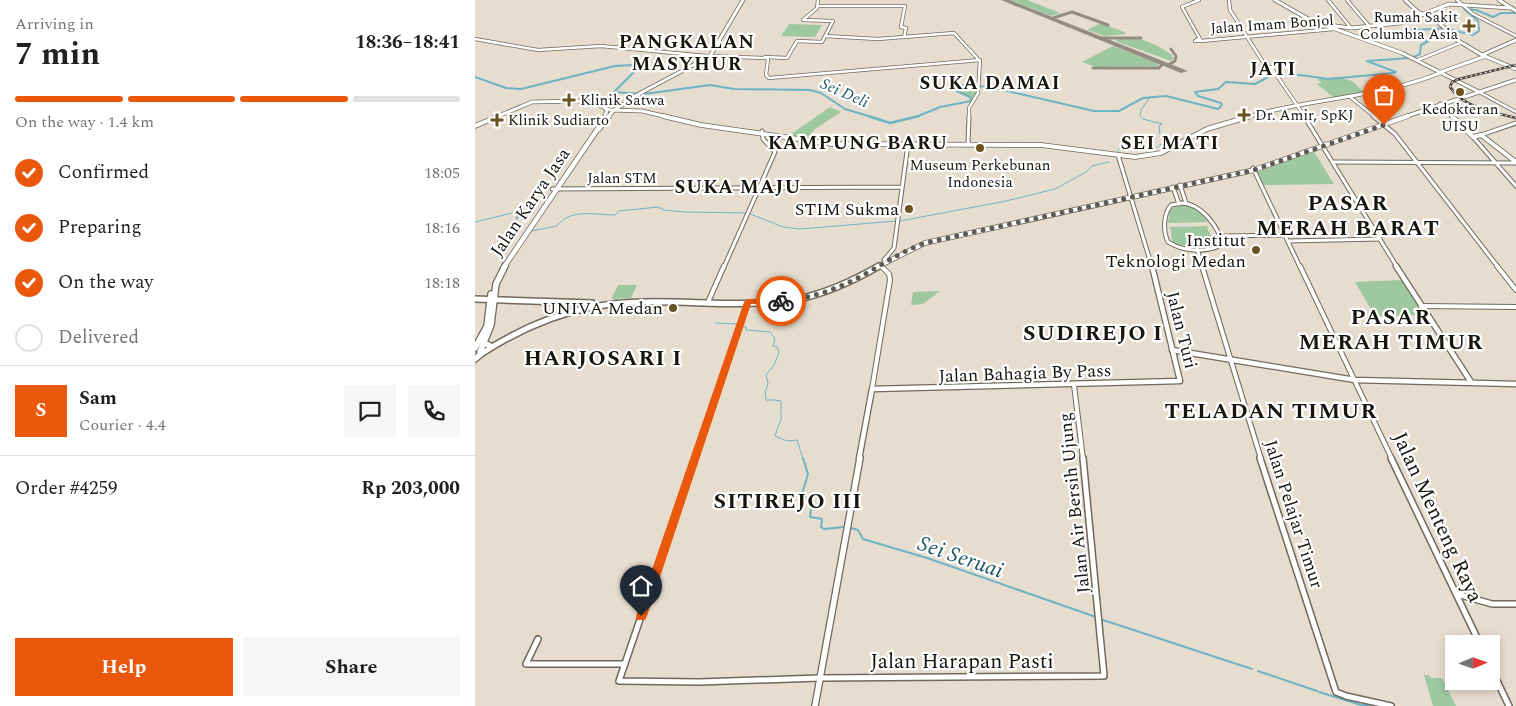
<!DOCTYPE html>
<html lang="en">
<head>
<meta charset="utf-8">
<style>
	:root { --surface:#fff; --page:#f6f6f6; --text:#202124; --muted:#757577; --line:#e0e0e0; --accent:#ea580c }
	body { margin:0; font-family:Spectral,serif; background:var(--page); color:var(--text); height:100vh; display:flex; flex-direction:column; font-size:19px; white-space:nowrap }
	* { box-sizing:border-box; margin:0 }
	p { font-size:16px; color:var(--muted) }
	.icon { flex:none; width:28px; height:28px; fill:none; stroke:currentColor; stroke-width:2; stroke-linecap:round; stroke-linejoin:round }
	.map { position:relative; flex:1; overflow:hidden }
	.panel { display:flex; flex-direction:column; background:var(--surface); width:475px }
	.panel>* { flex:none }
	.needle { width:32px; rotate:88deg }
	.tools { position:absolute; left:970px; top:635px; display:grid; gap:10px }
	.tools a { display:grid; place-items:center; width:55px; height:55px; border-radius:0px; background:var(--surface); box-shadow:0 2px 8px #0003; font-size:25px }
	.pin { position:absolute; display:grid; place-items:center; width:42px; height:42px; color:#fff; margin:-51px -21px; border-radius:50% 50% 50% 0; rotate:-45deg; box-shadow:0 0 5px #0007 }
	.pin .icon { rotate:45deg }
	.courier { position:absolute; display:grid; place-items:center; width:50px; height:50px; margin:-25px; border:4px solid #ea580c; border-radius:50%; background:#fff; color:#222; box-shadow:0 1px 6px #0007 }
	.summary em { font-style:normal; font-weight:700 }
	.summary div { display:flex; flex-direction:column-reverse }
	.summary { display:flex; align-items:center; justify-content:space-between; height:85px; padding:0 15px }
	h1 { font-size:32px; font-weight:700; line-height:38px }
	.bar { display:grid; grid-template-columns:repeat(4,1fr); gap:8px 5px; align-content:center; height:60px; padding:0 15px }
	.bar i { height:6px; border-radius:4px; background:var(--line) }
	.bar .active { background:var(--accent) }
	.bar p { grid-column:span 4 }
	.line { display:flex; align-items:center; gap:12px; padding:0 15px; border-top:1px solid var(--line) }
	.line div { flex:1 }
	.round { display:grid; place-items:center; flex:none; width:52px; height:52px; border-radius:0px; background:var(--page) }
	ol { padding:0 15px; list-style:none }
	li { display:flex; align-items:center; gap:15px; height:55px }
	li p { margin-inline-start:auto }
	li .icon { padding:5px; border-radius:50%; background:var(--accent); color:#fff; stroke-width:4 }
	li:last-child { color:var(--muted) }
	li i { width:28px; height:28px; border:2px solid var(--line); border-radius:50% }
	.button { display:flex; gap:10px; margin-top:auto; padding:10px 15px }
	.button a { flex:1; height:58px; border-radius:0px; background:var(--accent); color:#fff; font-size:20px; font-weight:700; line-height:58px; text-align:center }
	.button a+a { background:var(--page); color:var(--text) }
	main { display:flex; flex:1; min-height:0 }
	.map>svg:first-child { display:block }
	.green { fill:#9dc8a0 }
	.lines { fill:none; stroke-linecap:round; stroke-linejoin:round }
	.stream-far1 { stroke:#6eb4c5; stroke-width:1 }
	.stream { stroke:#6eb4c5; stroke-width:2 }
	.river-far1 { stroke:#6eb4c5; stroke-width:2 }
	.river { stroke:#6eb4c5; stroke-width:2.5 }
	.taxiway { stroke:#948e82; stroke-width:3 }
	.runway { fill:#948e82; fill-rule:evenodd }
	.trunk-tunnel-far1 { stroke:#c8bfb1; stroke-width:3; stroke-dasharray:3 2; stroke-linecap:butt }
	.trunk-tunnel { stroke:#c8bfb1; stroke-width:4.5; stroke-dasharray:4.5 2.5; stroke-linecap:butt }
	.tertiary-far3-casing { stroke:#71695b; stroke-width:4 }
	.tertiary-far2-casing { stroke:#71695b; stroke-width:5 }
	.tertiary-far1-casing { stroke:#71695b; stroke-width:6 }
	.tertiary-casing { stroke:#71695b; stroke-width:8 }
	.secondary-far3-casing { stroke:#71695b; stroke-width:4 }
	.secondary-far2-casing { stroke:#71695b; stroke-width:5 }
	.secondary-far1-casing { stroke:#71695b; stroke-width:7 }
	.secondary-casing { stroke:#71695b; stroke-width:8 }
	.primary-far2-casing { stroke:#71695b; stroke-width:4.5 }
	.primary-far1-casing { stroke:#71695b; stroke-width:5.5 }
	.primary-casing { stroke:#71695b; stroke-width:8 }
	.trunk-far2-casing { stroke:#71695b; stroke-width:4.5 }
	.trunk-far1-casing { stroke:#71695b; stroke-width:6 }
	.trunk-casing { stroke:#71695b; stroke-width:8 }
	.tertiary-far3 { stroke:#fff; stroke-width:2.5 }
	.tertiary-far2 { stroke:#fff; stroke-width:3 }
	.tertiary-far1 { stroke:#fff; stroke-width:4 }
	.tertiary { stroke:#fff; stroke-width:5 }
	.secondary-far3 { stroke:#fff; stroke-width:2.5 }
	.secondary-far2 { stroke:#fff; stroke-width:3 }
	.secondary-far1 { stroke:#fff; stroke-width:4.5 }
	.secondary { stroke:#fff; stroke-width:5.5 }
	.primary-far2 { stroke:#fff; stroke-width:3 }
	.primary-far1 { stroke:#fff; stroke-width:4 }
	.primary { stroke:#fff; stroke-width:5 }
	.trunk-far2 { stroke:#fff; stroke-width:3 }
	.trunk-far1 { stroke:#fff; stroke-width:4.5 }
	.trunk { stroke:#fff; stroke-width:5.5 }
	.rail-casing { stroke:#423e36; stroke-width:2.5 }
	.rail { stroke:#fff; stroke-width:1; stroke-dasharray:2.5; stroke-linecap:butt }
	.route { fill:#ea580c }
	.done { stroke:#605b52; stroke-width:5; stroke-dasharray:0 9 }
	.poi-dot { fill:#695322; stroke:#fff; stroke-width:2 }
	.labels { text-anchor:middle; stroke-width:4.5; stroke-linejoin:round; paint-order:stroke }
	.far-poi-label { font-size:15px; fill:#18150f; stroke:#fff; text-anchor:start }
	.far-street-label { font-size:15px; fill:#18150f; stroke:#fff }
	.far-water-label { font-size:16px; font-style:italic; fill:#1e5965; stroke:#fff }
	.street-label { font-size:18px; fill:#18150f; stroke:#fff }
	.poi-label { font-size:18px; fill:#18150f; stroke:#fff; text-anchor:end }
	.far-district-label { font-size:19px; font-weight:bold; letter-spacing:1px; fill:#18150f; stroke:#fff }
	.near-street-label { font-size:21px; fill:#18150f; stroke:#fff }
	.district-label { font-size:22px; font-weight:bold; letter-spacing:1px; fill:#18150f; stroke:#fff }
	.near-water-label { font-size:22px; font-style:italic; fill:#1e5965; stroke:#fff }
</style>
</head>
<body>
<main>
<section class="panel">
<div class="summary"><div><h1>7 min</h1><p>Arriving in</p></div><em>18:36–18:41</em></div>
<div class="bar"><i class="active"></i><i class="active"></i><i class="active"></i><i></i><p>On the way · 1.4 km</p></div>
<ol>
<li><svg class="icon" aria-label="check" viewBox="0 0 24 24"><path d="M5 12l5 5 9-10"/></svg>Confirmed<p>18:05</p></li>
<li><svg class="icon" aria-label="check" viewBox="0 0 24 24"><path d="M5 12l5 5 9-10"/></svg>Preparing<p>18:16</p></li>
<li><svg class="icon" aria-label="check" viewBox="0 0 24 24"><path d="M5 12l5 5 9-10"/></svg>On the way<p>18:18</p></li>
<li><i></i>Delivered</li>
</ol>
<div class="line" style="height:90px"><b class="round" style="background:var(--accent);color:#fff">S</b><div><b>Sam</b><p>Courier · 4.4</p></div><a class="round"><svg class="icon" aria-label="chat" viewBox="0 0 24 24"><path d="M4 5h16v11H9l-5 4z"/></svg></a><a class="round"><svg class="icon" aria-label="phone" viewBox="0 0 24 24"><path d="M5 4h4l2 5-3 2q2 4 5 5l2-3 5 2v4C11 20 4 13 5 4z"/></svg></a></div>
<div class="line" style="height:65px"><div>Order #4259</div><b>Rp 203,000</b></div>
<div class="button"><a>Help</a><a>Share</a></div>
</section>
<div class="map">
<svg width="1041" height="706" viewBox="0 0 1041 706">
	<rect width="100%" height="100%" fill="#e7ddce"/>
	<path class="green" d="M536,0H552L585,13L576,16Z
		M626,23L649,32L651,34L630,36L612,30Z
		M314,24L347,25L340,37L306,36Z
		M644,39H666L683,46L697,55L698,59L696,61L643,42L641,40Z
		M638,46L682,63L684,66L621,67L607,62Z
		M862,77L877,81L890,93L858,97L842,84L846,83L843,79Z
		M483,85L502,86L499,103L495,102V97L477,89Z
		M355,107L366,112L340,129L332,138L315,135Z
		M839,152L859,184L789,185L782,172Z
		M703,205C718,204 724,210 733,222L693,223L695,209Z
		M734,226L732,228L740,243C733,251 706,248 697,243L696,229L694,227Z
		M927,280L948,315L900,316L880,282Z
		M143,285H162L156,298L136,299Z
		M465,291L448,304L436,305L438,292Z
		M949,675H954L956,678H967L981,706H958Z"/>
	<g class="lines">
		<path class="stream-far1" d="M639,157L648,143L667,144L681,148L690,141V138L685,135L684,126L687,124L668,119L665,116L666,110L676,96
			M425,221L531,201L580,189L611,172L617,166L634,162
			M0,222L37,213L42,214L41,218L44,217L37,224L44,229
			M56,231L82,226C95,208 120,215 140,215L144,211L183,207L189,210L210,212L273,213L308,227L325,229L421,221
			M240,323L264,324
			M267,327H271V330L295,332L300,339L298,346
			M291,390L293,383L291,375L299,365L304,353L302,347L298,346
			M290,391L291,400H298
			M299,400L306,401V419L300,436L312,441L322,440L328,459"/>
		<path class="stream" d="M328,458L333,474L327,494L337,503L335,517L347,519L346,527L349,529L369,527
			M376,528L383,530L388,539L452,558L621,617
			M625,619L777,669
			M783,671L842,691
			M844,692L886,705H902"/>
		<path class="river-far1" d="M939,57L945,54L946,45L954,41L916,35V32L969,28L998,35L1004,31L1003,21L989,9L1001,10L1018,17L1026,13H1040
			M801,75H825L854,79L918,73L921,72L892,61L935,58
			M0,77L31,88L46,89L140,66L157,65L161,68L159,72L139,92L169,94L235,85L259,89L335,90L346,93L370,109L397,117
			M441,117L465,107L496,101L495,97L477,89L483,85L515,87L619,111H644L668,98L691,96L743,109L747,105L746,103L723,96L720,92L743,89L751,82L780,84L797,75"/>
		<path class="river" d="M393,116L415,123L444,116"/>
		<path class="taxiway" d="M578,18L597,12L633,25
			M624,38H666
			M693,65L700,61L701,56L696,49
			M618,68H684L688,63"/>
		<path class="runway" d="M526,0H535L713,71L706,73Z"/>
		<path class="trunk-tunnel-far1" d="M130,117L137,109L158,96"/>
		<path class="trunk-tunnel" d="M122,126L131,116"/>
		<g class="tertiary-far3-casing">
			<path id="tertiary-far3" d="M853,0L876,28
				M872,0L894,26
				M343,6H430L426,27L431,28L429,37
				M328,20L342,8L343,0
				M350,36L403,39L479,33L504,60
				M290,57L312,58L322,41L347,42L358,21L328,20
				M943,60L985,43
				M874,96L900,117"/>
		</g>
		<g class="tertiary-far2-casing">
			<path id="tertiary-far2" d="M898,116L920,134L1023,267
				M998,137L1041,186
				M859,162L1041,163
				M778,168L825,267
				M705,185L711,203
				M698,187L704,204
				M77,189L427,187
				M707,203C725,204 739,222 746,238L744,246C729,253 707,251 693,242C688,231 688,215 696,205Z
				M746,236L811,235
				M814,241L905,239
				M722,249L728,267
				M409,260L419,248L433,144
				M405,265L407,267
				M249,267L300,152L288,139L287,131"/>
		</g>
		<g class="tertiary-far1-casing">
			<path id="tertiary-far1" d="M727,266L786,459
				M825,266L917,459
				M1022,266L1041,290
				M233,302L249,266
				M946,306L1041,307
				M599,385L608,459
				M397,389L415,280L414,274L406,266
				M219,459L273,302"/>
		</g>
		<g class="tertiary-casing">
			<path id="tertiary" d="M220,458L144,681L224,682L345,678L629,676L608,458
				M785,458L861,692L871,696L916,706
				M916,458L1005,644
				M982,594L1017,604H1041
				M63,639L51,664H150
				M1016,668L1034,706"/>
		</g>
		<g class="secondary-far3-casing">
			<path id="secondary-far3" d="M724,0L707,7L725,39
				M754,0L755,10L788,62L793,65
				M982,0L998,14L1041,36
				M0,39L63,50L126,46L231,56
				M723,39L726,40V41H720Z
				M726,41L859,29
				M235,56L291,58L293,59L291,75L294,78L505,60L503,93L494,108V117
				M792,66L796,67H793Z
				M796,67L830,117
				M1004,92L1041,112"/>
		</g>
		<g class="secondary-far2-casing">
			<path id="secondary-far2" d="M829,116L922,267
				M1006,135L1041,123
				M493,143L494,116
				M643,155L677,267"/>
		</g>
		<g class="secondary-far1-casing">
			<path id="secondary-far1" d="M921,266L996,382
				M697,350L880,380L1041,384
				M384,459L397,389L705,381L677,266"/>
		</g>
		<g class="secondary-casing">
			<path id="secondary" d="M340,706L385,458"/>
		</g>
		<g class="primary-far2-casing">
			<path id="primary-far2" d="M800,0L835,20L927,53L1004,92
				M930,0L943,12L961,20L982,40L1007,55L1041,69
				M1024,0L1041,11
				M853,25L876,28L925,23L974,4L1035,8
				M1007,55L1041,40
				M963,73L1011,56
				M965,104L978,117
				M21,117L57,102L104,101L117,102L135,110L167,111L193,117
				M772,117C836,98 903,98 965,73
				M929,117L1041,80"/>
		</g>
		<g class="primary-far1-casing">
			<path id="primary-far1" d="M188,116L226,125L358,144L566,145L660,157L686,153L732,129L776,116
				M977,116L998,137L1006,135L1041,162
				M0,126L24,116
				M402,267L450,243L779,170L933,116"/>
		</g>
		<g class="primary-casing">
			<path id="primary" d="M0,299L117,303
				M6,354C41,331 76,315 117,307C185,294 256,311 323,299C352,293 378,281 404,266"/>
		</g>
		<g class="trunk-far2-casing">
			<path id="trunk-far2" d="M160,96L235,56L268,0
				M130,108L132,111L130,115
				M133,117L139,110L164,95"/>
		</g>
		<g class="trunk-far1-casing">
			<path id="trunk-far1" d="M124,129L134,116
				M29,267L124,127"/>
		</g>
		<g class="trunk-casing">
			<path id="trunk" d="M8,343L14,345
				M0,348L12,326L16,294
				M5,352L16,325L21,284L30,266
				M0,359L6,354L5,352"/>
		</g>
		<use href="#tertiary-far3" class="tertiary-far3"/>
		<use href="#tertiary-far2" class="tertiary-far2"/>
		<use href="#tertiary-far1" class="tertiary-far1"/>
		<use href="#tertiary" class="tertiary"/>
		<use href="#secondary-far3" class="secondary-far3"/>
		<use href="#secondary-far2" class="secondary-far2"/>
		<use href="#secondary-far1" class="secondary-far1"/>
		<use href="#secondary" class="secondary"/>
		<use href="#primary-far2" class="primary-far2"/>
		<use href="#primary-far1" class="primary-far1"/>
		<use href="#primary" class="primary"/>
		<use href="#trunk-far2" class="trunk-far2"/>
		<use href="#trunk-far1" class="trunk-far1"/>
		<use href="#trunk" class="trunk"/>
		<g class="rail-casing">
			<path id="rail" d="M1041,65L984,79L977,82L975,87C989,108 1018,112 1041,118"/>
		</g>
		<use href="#rail" class="rail"/>
	</g>
	<path class="route" d="M306,298L310,301L309,303L276,304L172,616L170,620H162L161,616L269,302L273,299Z"/>
	<g class="lines">
		<path class="done" d="M306,301C334,299 363,289 388,275C409,264 427,251 450,243L779,170L909,125"/>
	</g>
	<g class="poi-dot">
		<path d="M991.5 18.5h5v5h5v5h-5v5h-5v-5h-5v-5h5z"/>
		<circle cx="985" cy="92" r="5"/>
		<path d="M91.5 92.5h5v5h5v5h-5v5h-5v-5h-5v-5h5z"/>
		<path d="M766.5 107.5h5v5h5v5h-5v5h-5v-5h-5v-5h5z"/>
		<path d="M19.5 112.5h5v5h5v5h-5v5h-5v-5h-5v-5h5z"/>
		<circle cx="505" cy="148" r="5"/>
		<circle cx="434" cy="209" r="5"/>
		<circle cx="781" cy="250" r="5"/>
		<circle cx="198" cy="308" r="5"/>
	</g>
	<g class="labels">
		<g class="far-poi-label">
			<text x="983" y="22" text-anchor="end">Rumah Sakit<tspan x="983" dy="17">Columbia Asia</tspan></text>
			<text x="105" y="105">Klinik Satwa</text>
			<text x="985" y="114" text-anchor="middle">Kedokteran<tspan x="985" dy="17">UISU</tspan></text>
			<text x="780" y="120">Dr. Amir, SpKJ</text>
			<text x="33" y="125">Klinik Sudiarto</text>
			<text x="505" y="170" text-anchor="middle">Museum Perkebunan<tspan x="505" dy="17">Indonesia</tspan></text>
		</g>
		<g class="far-street-label">
			<text transform="translate(797 24) rotate(-4)" y="5">Jalan Imam Bonjol</text>
			<text x="147" y="183">Jalan STM</text>
		</g>
		<g class="far-water-label">
			<text transform="translate(370 92) rotate(24)" y="6">Sei Deli</text>
		</g>
		<g class="street-label">
			<text transform="translate(55 202) rotate(-56)" y="6">Jalan Karya Jasa</text>
			<text transform="translate(707 330) rotate(76)" y="6">Jalan Turi</text>
			<text transform="translate(550 373) rotate(-2)" y="6">Jalan Bahagia By Pass</text>
			<text transform="translate(599 503) rotate(-96)" y="6">Jalan Air Bersih Ujung</text>
			<text transform="translate(819 514) rotate(72)" y="6">Jalan Pelajar Timur</text>
		</g>
		<g class="poi-label">
			<text x="424" y="215">STIM Sukma</text>
			<text x="771" y="246">Institut<tspan x="771" dy="21">Teknologi Medan</tspan></text>
			<text x="188" y="314">UNIVA Medan</text>
		</g>
		<g class="far-district-label">
			<text x="212" y="48">PANGKALAN<tspan x="212" dy="22">MASYHUR</tspan></text>
			<text x="798" y="75">JATI</text>
			<text x="515" y="89">SUKA DAMAI</text>
			<text x="383" y="149">KAMPUNG BARU</text>
			<text x="695" y="149">SEI MATI</text>
			<text x="263" y="193">SUKA MAJU</text>
		</g>
		<g class="near-street-label">
			<text transform="translate(963 517) rotate(65)" y="7">Jalan Menteng Raya</text>
			<text x="487" y="668">Jalan Harapan Pasti</text>
		</g>
		<g class="district-label">
			<text x="873" y="210">PASAR<tspan x="873" dy="25">MERAH BARAT</tspan></text>
			<text x="916" y="324">PASAR<tspan x="916" dy="25">MERAH TIMUR</tspan></text>
			<text x="618" y="340">SUDIREJO I</text>
			<text x="128" y="365">HARJOSARI I</text>
			<text x="796" y="418">TELADAN TIMUR</text>
			<text x="313" y="508">SITIREJO III</text>
		</g>
		<g class="near-water-label">
			<text transform="translate(486 556) rotate(19)" y="8">Sei Seruai</text>
		</g>
	</g>
</svg>
<div class="tools">
<a><svg class="needle" viewBox="-14 -14 28 28"><path d="M0-13l5 13h-10z" fill="#e53935"/><path d="M0 13l5-13h-10z" fill="#757577"/></svg></a>
</div>
<div class="pin" style="left:909px;top:125px;background:#ea580c"><svg class="icon" aria-label="bag" viewBox="0 0 24 24"><path d="M5 8h14l-1 12H6zM9 8a3 3 0 0 1 6 0"/></svg></div>
<div class="pin" style="left:166px;top:616px;background:#1f2937"><svg class="icon" aria-label="home" viewBox="0 0 24 24"><path d="M3 11l9-7 9 7M6 9v11h12V9"/></svg></div>
<div class="courier" style="left:306px;top:301px"><svg class="icon" aria-label="bike" viewBox="0 0 24 24"><circle cx="6" cy="16" r="4"/><circle cx="18" cy="16" r="4"/><path d="M6 16l4-8h5l3 8M10 8l3 8H6M13 5h3"/></svg></div>
</div>
</main>
</body>
</html>
